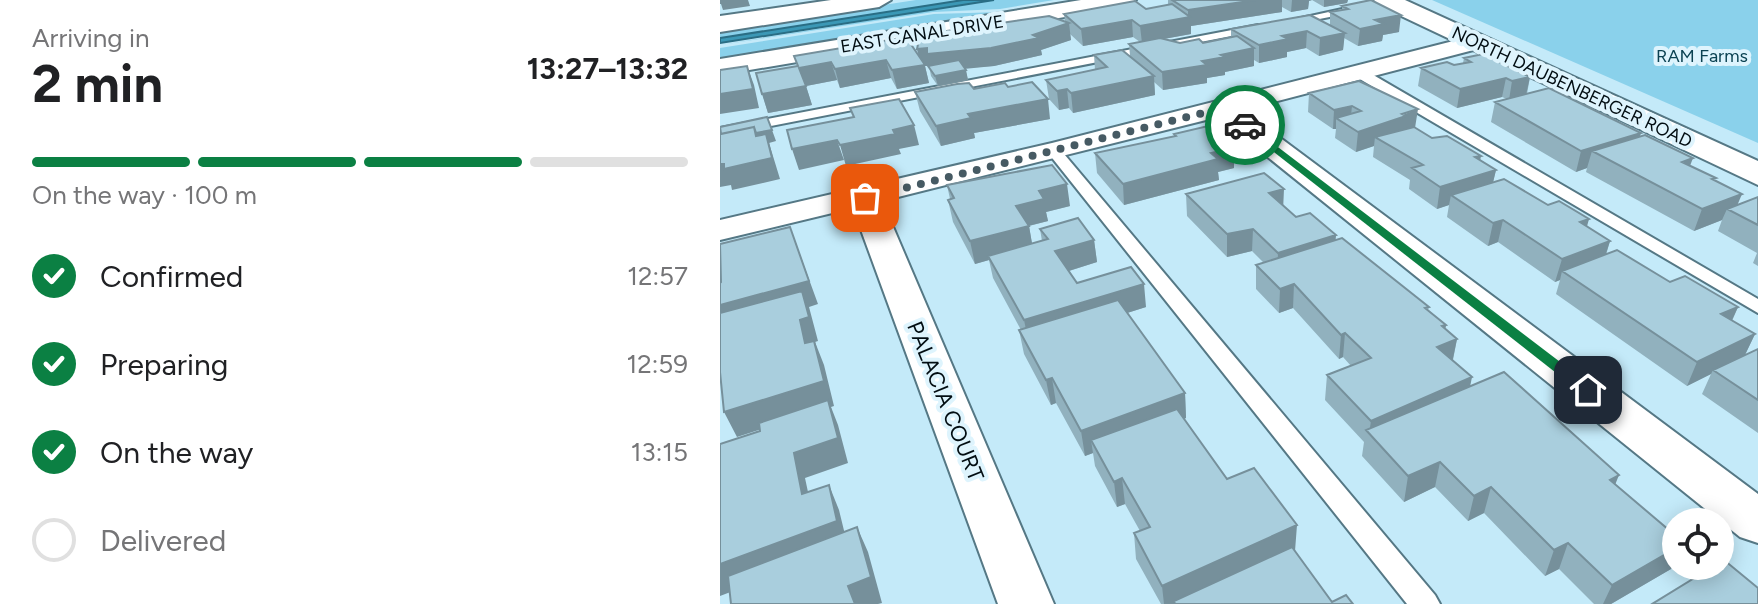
<!DOCTYPE html>
<html lang="en">
<head>
<meta charset="utf-8">
<style>
	:root { --surface:#fff; --page:#f6f6f6; --text:#202124; --muted:#757577; --line:#e0e0e0; --accent:#0b8043 }
	body { margin:0; font-family:Figtree,sans-serif; background:var(--page); color:var(--text); height:100vh; display:flex; flex-direction:column; font-size:30px; white-space:nowrap }
	* { box-sizing:border-box; margin:0 }
	p { font-size:26px; color:var(--muted) }
	.icon { flex:none; width:44px; height:44px; fill:none; stroke:currentColor; stroke-width:2; stroke-linecap:round; stroke-linejoin:round }
	.map { position:relative; flex:1; overflow:hidden }
	.details { display:flex; flex-direction:column; background:var(--surface); width:720px }
	.details>* { flex:none }
	.tools { position:absolute; left:942px; top:508px; display:grid; gap:16px }
	.tools a { display:grid; place-items:center; width:72px; height:72px; border-radius:50%; background:var(--surface); box-shadow:0 4px 20px #0003; font-size:40px }
	.pin { position:absolute; display:grid; place-items:center; width:68px; height:68px; color:#fff; margin:-34px; border-radius:16px; box-shadow:0 4px 12px #0006 }
	.courier { position:absolute; display:grid; place-items:center; width:80px; height:80px; margin:-40px; border:6px solid #0b8043; border-radius:50%; background:#fff; color:#222; box-shadow:0 2px 10px #0007 }
	.overview em { font-style:normal; font-weight:700 }
	.overview div { display:flex; flex-direction:column-reverse }
	.overview { display:flex; align-items:center; justify-content:space-between; height:136px; padding:0 32px }
	h1 { font-size:52px; font-weight:700; line-height:60px }
	.bar { display:grid; grid-template-columns:repeat(4,1fr); gap:12px 8px; align-content:center; height:96px; padding:0 32px }
	.bar i { height:10px; border-radius:6px; background:var(--line) }
	.bar .on { background:var(--accent) }
	.bar p { grid-column:span 4 }
	ol { padding:0 32px; list-style:none }
	li { display:flex; align-items:center; gap:24px; height:88px }
	li p { margin-inline-start:auto }
	li .icon { padding:8px; border-radius:50%; background:var(--accent); color:#fff; stroke-width:4 }
	li:last-child { color:var(--muted) }
	li i { width:44px; height:44px; border:4px solid var(--line); border-radius:50% }
	main { display:flex; flex:1; min-height:0 }
	.map>svg:first-child { display:block }
	.green { fill:#8ad1eb }
	.water { fill:#3b98b6; stroke:#2a6e85; stroke-width:2 }
	.lines { fill:none; stroke-linecap:round; stroke-linejoin:round }
	.lane-casing { stroke:#557885; stroke-width:4 }
	.street-casing { stroke:#557885; stroke-width:4 }
	.secondary-casing { stroke:#557885; stroke-width:4 }
	.lane { fill:#fff; fill-rule:evenodd }
	.street { fill:#fff; fill-rule:evenodd }
	.secondary { fill:#fff; fill-rule:evenodd }
	.wall { fill:#91b1be }
	.shaded-wall { fill:#76909b }
	.building { fill:#a9cedd; stroke:#76909b; stroke-width:2 }
	.route { fill:#0b8043 }
	.done { stroke:#465a63; stroke-width:8; stroke-dasharray:0 14.4 }
	.labels { text-anchor:middle; stroke-width:8; stroke-linejoin:round; paint-order:stroke }
	.far-street-label { font-size:18px; fill:#020d12; stroke:#def4fd }
	.far-park-label { font-size:18px; fill:#0b4252; stroke:#def4fd }
	.street-label { font-size:22px; fill:#020d12; stroke:#def4fd }
</style>
</head>
<body>
<main>
<section class="details">
<div class="overview"><div><h1>2 min</h1><p>Arriving in</p></div><em>13:27–13:32</em></div>
<div class="bar"><i class="on"></i><i class="on"></i><i class="on"></i><i></i><p>On the way · 100 m</p></div>
<ol>
<li><svg class="icon" aria-label="check" viewBox="0 0 24 24"><path d="M5 12l5 5 9-10"/></svg>Confirmed<p>12:57</p></li>
<li><svg class="icon" aria-label="check" viewBox="0 0 24 24"><path d="M5 12l5 5 9-10"/></svg>Preparing<p>12:59</p></li>
<li><svg class="icon" aria-label="check" viewBox="0 0 24 24"><path d="M5 12l5 5 9-10"/></svg>On the way<p>13:15</p></li>
<li><i></i>Delivered</li>
</ol>
</section>
<div class="map">
<svg width="1038" height="604" viewBox="0 0 1038 604">
	<rect width="100%" height="100%" fill="#c4eaf9"/>
	<path class="green" d="M196,0H243L0,38V30Z
		M274,0H334L280,9L213,12L0,45Z
		M353,0H366L0,60V48L214,14L281,12Z
		M712,0H1038V143Z"/>
	<path class="water" d="M243,0H274L0,43V38Z"/>
	<g class="lines">
		<g class="lane-casing">
			<path id="lane" d="M636,6L641,9L640,11L569,25L563,22Z
				M538,25L544,28L542,30L0,136V128Z
				M633,69H643L1038,299V313L633,75Z
				M334,146L339,148L715,595L720,604H687L329,154V148Z"/>
		</g>
		<g class="street-casing">
			<path id="street" d="M757,35L765,37L768,42L765,47L523,110L1038,494V543L1020,537L498,117L162,201L334,604H278L133,208L0,240V220L332,143Z"/>
		</g>
		<g class="secondary-casing">
			<path id="secondary" d="M111,0H171L159,7L0,32V16Z
				M361,0H416L404,7L0,75V59Z
				M654,0H685L1038,161V185L658,5Z"/>
		</g>
		<use href="#lane" class="lane"/>
		<use href="#street" class="street"/>
		<use href="#secondary" class="secondary"/>
	</g>
	<path class="wall" d="M448,0H628L627,3L604,7L592,0L589,1L588,9L571,12L562,7V12L471,26V34L443,39L460,43H483L511,37V29L610,25V12L622,10V6L679,32L663,35L662,41L638,46L624,38L623,50L599,56L586,48L567,52V57L539,63L534,60V66L505,72V75L487,78V83L443,90L434,82L435,95L353,113L349,108L339,110L329,99L326,80L375,70L374,55L410,56L409,44L420,42L413,37L363,46L350,34L351,40L321,50L322,55L274,66L245,68L248,80L218,86L211,76L209,66H205L209,83L177,89L171,78L120,88L117,80L86,86L92,105L48,113L36,73L199,56L197,49L345,22L344,14L426,9L448,5Z
		M744,58L810,77L807,94L920,136L995,180L1018,205L1038,197V266L1033,263L1037,253L998,231L1002,220L974,231L866,172L867,168L856,172L771,122L775,102L787,99L782,97L737,108L698,86L701,68L734,65L743,63Z
		M639,81L696,128L712,138L760,160L776,170L773,182L828,205L890,241L886,255L950,282L1018,307L1012,321L1035,334L1025,355L1038,349V433L982,394L991,374L967,386L836,294L840,280L835,282L778,242L768,246L727,217L729,205L717,209L689,189L690,180L653,157L654,146L636,152L615,138L616,129H613L588,112L589,93Z
		M254,89L330,119L254,133L255,138L221,146L200,111L195,92Z
		M454,134L514,148V168L498,172L499,180L404,205L377,173L375,153L454,137Z
		M227,185L350,206L326,212L328,221L309,226L312,244L322,241L320,229L374,240L377,262L349,271L357,283L426,307L407,313L465,393L466,418L464,419L507,479L575,551L612,602L633,604H441L416,559L414,533L420,531L405,504L397,507L375,466L373,453L365,456L336,403L331,405L304,354L299,330H301L273,278L269,260L255,264L233,222L228,200L230,199Z
		M466,194L564,206L576,217L616,235L615,240L709,307L708,310L726,325L725,329L737,339L733,360L750,386L895,484L956,536V559L951,569L891,604H874L839,569L825,576L764,513L748,521L715,487L684,502L642,456L644,442L605,400L607,375L631,366L623,357L619,359L573,308L559,313L536,289V265L544,263L532,251L507,257L467,216Z"/>
	<path class="shaded-wall" d="M0,0H28L30,6L3,10L1,4H0Z
		M536,0H562V12L471,26V34L422,43L420,26L468,17V10Z
		M572,0H592L589,1L588,9L571,12Z
		M604,0H628L627,3L604,7Z
		M681,15L679,32L663,35L662,41L638,46L640,29L655,20Z
		M412,20L413,37L363,46L361,29Z
		M349,23L351,40L321,50L322,55L274,66L213,72L210,66H205L209,83L177,89L172,70L201,65L197,49L313,35Z
		M587,31L586,48L567,52V57L539,63V45L562,36Z
		M625,33L623,50L599,56L600,38Z
		M534,48V66L505,72V75L487,78V83L443,90L442,72L501,55Z
		M166,60L171,78L120,88L115,69Z
		M111,62L117,80L86,86L92,105L48,113L42,94L79,68Z
		M27,66L34,85L39,108L0,114V94Z
		M246,70L248,80L218,86L215,76Z
		M434,76L435,95L353,113L351,93Z
		M810,77L806,95L789,100L792,81Z
		M786,78L782,97L737,108L740,89Z
		M347,89L349,108L339,110L337,91Z
		M328,99L330,119L254,133L255,138L221,146L216,126L248,114Z
		M632,106L630,125L616,118V129H613L614,110Z
		M698,109L695,128L655,137L654,146L636,152L638,132Z
		M194,125L199,145L179,149L181,154L126,166L120,145L173,130Z
		M52,130L56,141L49,143L60,179L12,190L11,185L0,187V164L2,140Z
		M921,133L915,153L872,151L867,168L856,172L861,151Z
		M117,140L124,160L79,170L72,149Z
		M514,148V168L498,172L499,180L404,205L403,184L491,153Z
		M761,156L757,176L776,170L771,191L731,195L729,205L717,209L720,187L755,157Z
		M973,158L965,179L962,162Z
		M347,184L350,206L326,212L328,221L300,228L296,206L319,191Z
		M564,189L563,211L549,193Z
		M1022,194L1014,213L1007,209L1002,220L974,231L982,209Z
		M869,219L863,241L860,222Z
		M783,220L778,242L768,246L773,223Z
		M309,226L313,249L268,256L269,260L255,264L250,241Z
		M70,227L98,304L89,307L98,341L95,342L104,365L114,406L111,407L118,425L128,463L85,478L94,520L82,494L74,453L110,407L17,437L4,412L89,344L0,331V305Z
		M533,229L532,251L507,257V234Z
		M616,235L614,257L557,276L558,253Z
		M374,240L377,262L339,274L335,251Z
		M890,241L883,263L842,271L840,280L835,282L842,259Z
		M424,284L426,307L309,344L304,320Z
		M574,284L573,308L559,313L560,289Z
		M1018,307L1007,331L1001,314Z
		M726,325L722,345L737,339L732,363L713,371L722,326Z
		M625,333L623,357L619,359L621,335Z
		M1035,334L1023,359L993,370L991,374L967,386L977,362Z
		M752,377L747,402L649,434L651,421Z
		M332,378L336,403L331,405L326,380Z
		M465,393L466,418L377,451L371,440L373,453L365,456L361,431Z
		M720,462L715,487L684,502L688,476Z
		M899,475L889,500L890,480Z
		M402,478L405,504L397,507L394,482Z
		M109,485L119,510L128,547L0,596V564Z
		M771,487L764,513L748,521L754,496Z
		M577,525L575,551L454,601V604H444L442,586Z
		M137,527L148,552L162,603L158,604H135L128,586Z
		M848,543L839,569L825,576L834,550Z
		M956,548V559L951,569L891,604H883L892,585Z"/>
	<path class="building" d="M452,0H536L468,10Z
		M651,0L681,15L655,20L664,24L640,29L610,12L628,9L622,6Z
		M415,1L426,9L452,4L470,17L420,26L412,20L361,29L344,14Z
		M590,15L625,33L600,38L587,31L562,36L568,39L539,45L511,29Z
		M329,16L349,23L313,35L319,38L271,48L207,54V48L197,49L200,35Z
		M517,36L534,48L501,55L505,57L482,61L487,65L442,72L409,44L440,38L460,43L479,39L483,43Z
		M186,37L205,65L172,70L166,60L115,69L111,62L79,68L86,86L42,94L36,73L78,66L74,56Z
		M402,50L434,76L351,93L347,89L337,91L326,80L387,67L374,55Z
		M763,54L810,77L792,81L786,78L740,89L701,68L727,62L734,65L751,62L744,58Z
		M239,60L246,70L215,76L208,66Z
		M27,66L33,89L0,94V70Z
		M639,81L698,109L682,114L686,116L638,132L616,118L641,111L632,106L614,110L589,93Z
		M312,82L328,99L248,114L251,118L216,126L195,92L237,84L249,83L254,89L285,83L288,87Z
		M829,88L921,133L861,151L775,102Z
		M179,99L194,125L173,130L175,134L120,145L117,140L72,149L67,130L134,117L130,108Z
		M47,117L52,130L36,133L34,127L1,134L0,127Z
		M488,126L514,148L491,153L498,159L403,184L375,153L456,136L454,134Z
		M34,127L36,136L46,134L52,158L4,169V164H0V134Z
		M694,127L712,138L727,136L761,156L755,157L776,170L720,187L692,168L703,165L655,137Z
		M925,135L973,158L962,162L996,178L992,179L1022,194L982,209L872,151Z
		M332,165L347,184L319,191L324,199L296,206L309,226L250,241L228,200L234,198L227,185Z
		M544,173L564,189L549,193L576,217L590,213L616,235L558,253L533,229L507,234L466,194Z
		M784,179L828,205L839,201L869,219L860,222L890,241L842,259L783,220L773,223L731,195Z
		M1038,197V225L1007,209Z
		M358,218L374,240L335,251L357,283L411,267L424,284L304,320L268,256L328,239L320,229Z
		M70,227L89,281L0,305V283L1,282L0,244Z
		M622,238L709,307L705,308L726,325L722,326L737,339L717,347L752,377L651,421L607,375L651,358L625,333L621,335L574,284L560,289L536,265Z
		M897,250L950,282L965,276L1018,307L1001,314L1035,334L977,362L842,271Z
		M82,291L89,317L80,320L85,343L94,341L104,381L4,412L0,372V313Z
		M398,300L465,393L361,431L332,378L326,380L299,330Z
		M1038,349V400L993,370Z
		M784,372L899,475L890,480L956,536V548L892,585L848,543L834,550L771,487L754,496L720,462L688,476L646,430Z
		M108,400L118,438L74,453L82,494L109,485L117,521L0,564V444L40,431L39,423Z
		M457,409L507,479L534,468L577,525L442,586L414,533L430,527L402,478L394,482L371,440Z
		M137,527L151,577L128,586L135,604H11L8,576Z
		M572,547L612,602L626,595L633,604H455L454,601Z
		M1004,560L1038,588V604H932L994,566H1000V562Z"/>
	<path class="route" d="M525,122L873,387V394H863L522,127Z"/>
	<g class="lines">
		<path class="done" d="M145,198L503,108L525,125"/>
	</g>
	<g class="labels">
		<g class="far-street-label">
			<text transform="translate(202 34) rotate(-9)" y="6">EAST CANAL DRIVE</text>
			<text transform="translate(852 87) rotate(25)" y="6">NORTH DAUBENBERGER ROAD</text>
		</g>
		<g class="far-park-label">
			<text x="982" y="62">RAM Farms</text>
		</g>
		<g class="street-label">
			<text transform="translate(226 401) rotate(68)" y="8">PALACIA COURT</text>
		</g>
	</g>
</svg>
<div class="tools">
<a><svg class="icon" aria-label="locate" viewBox="0 0 24 24"><circle cx="12" cy="12" r="6"/><path d="M12 2v4M12 18v4M2 12h4M18 12h4"/></svg></a>
</div>
<div class="pin" style="left:145px;top:198px;background:#ea580c"><svg class="icon" aria-label="bag" viewBox="0 0 24 24"><path d="M5 8h14l-1 12H6zM9 8a3 3 0 0 1 6 0"/></svg></div>
<div class="pin" style="left:868px;top:390px;background:#1f2937"><svg class="icon" aria-label="home" viewBox="0 0 24 24"><path d="M3 11l9-7 9 7M6 9v11h12V9"/></svg></div>
<div class="courier" style="left:525px;top:125px"><svg class="icon" aria-label="car" viewBox="0 0 24 24"><path d="M5 17H2v-5l4-1 3-4h7l3 4 3 1v5h-3M9 17h6M6 11h13"/><circle cx="7" cy="17" r="2"/><circle cx="17" cy="17" r="2"/></svg></div>
</div>
</main>
</body>
</html>
